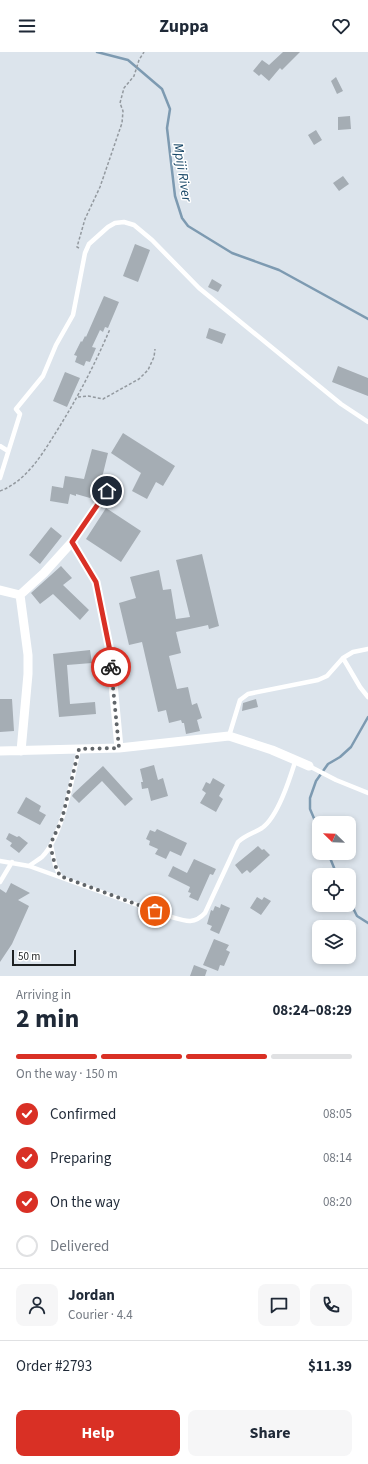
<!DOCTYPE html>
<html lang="en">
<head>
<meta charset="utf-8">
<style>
	:root { --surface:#fff; --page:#f6f6f7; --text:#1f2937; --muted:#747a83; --line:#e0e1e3; --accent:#d93025 }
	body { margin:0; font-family:"Source Sans 3",sans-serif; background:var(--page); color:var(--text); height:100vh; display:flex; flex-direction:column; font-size:15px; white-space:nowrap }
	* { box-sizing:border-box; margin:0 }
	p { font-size:13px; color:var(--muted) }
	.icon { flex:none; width:22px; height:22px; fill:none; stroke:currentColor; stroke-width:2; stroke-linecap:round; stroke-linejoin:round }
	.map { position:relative; height:924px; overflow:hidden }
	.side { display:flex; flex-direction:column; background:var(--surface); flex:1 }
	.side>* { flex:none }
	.needle { width:26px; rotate:293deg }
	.controls { position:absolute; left:312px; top:764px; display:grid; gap:8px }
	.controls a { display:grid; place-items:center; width:44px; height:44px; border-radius:8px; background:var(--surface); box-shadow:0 2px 6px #0003; font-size:20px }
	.scale { position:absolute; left:12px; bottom:10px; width:64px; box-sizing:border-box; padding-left:4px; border:2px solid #1d2022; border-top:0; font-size:11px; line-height:14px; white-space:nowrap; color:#1d2022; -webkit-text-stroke:3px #fff; paint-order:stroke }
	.pin { position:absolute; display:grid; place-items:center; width:34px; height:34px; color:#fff; margin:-17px; border:2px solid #fff; border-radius:50%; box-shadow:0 1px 4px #0007 }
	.courier { position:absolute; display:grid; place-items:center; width:40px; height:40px; margin:-20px; border:3px solid #d93025; border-radius:50%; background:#fff; color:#222; box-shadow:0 1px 5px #0007 }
	.overview em { font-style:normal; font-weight:700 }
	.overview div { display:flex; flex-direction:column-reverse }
	.overview { display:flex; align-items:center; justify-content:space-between; height:68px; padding:0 16px }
	h1 { font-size:26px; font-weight:700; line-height:30px }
	.bar { display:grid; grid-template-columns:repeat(4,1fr); gap:6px 4px; align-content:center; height:48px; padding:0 16px }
	.bar i { height:5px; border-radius:3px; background:var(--line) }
	.bar .on { background:var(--accent) }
	.bar p { grid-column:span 4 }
	.line { display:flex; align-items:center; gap:10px; padding:0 16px; border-top:1px solid var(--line) }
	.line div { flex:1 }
	.round { display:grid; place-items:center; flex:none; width:42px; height:42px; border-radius:8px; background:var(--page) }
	ol { padding:0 16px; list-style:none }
	li { display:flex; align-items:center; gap:12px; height:44px }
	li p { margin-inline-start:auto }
	li .icon { padding:4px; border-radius:50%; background:var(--accent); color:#fff; stroke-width:4 }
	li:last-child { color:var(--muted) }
	li i { width:22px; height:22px; border:2px solid var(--line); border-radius:50% }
	.cta { display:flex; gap:8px; margin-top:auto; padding:8px 16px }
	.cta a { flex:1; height:46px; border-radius:8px; background:var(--accent); color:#fff; font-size:16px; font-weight:700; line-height:46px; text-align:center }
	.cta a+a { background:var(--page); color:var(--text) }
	header { display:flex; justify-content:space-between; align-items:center; height:52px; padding:0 16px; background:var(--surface); font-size:18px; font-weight:700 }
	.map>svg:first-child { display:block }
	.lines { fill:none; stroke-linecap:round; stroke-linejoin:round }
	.stream { stroke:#7d9ab1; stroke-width:2.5 }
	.building { fill:#a5adb4 }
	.path { stroke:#93999f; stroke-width:1.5; stroke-dasharray:3 2; stroke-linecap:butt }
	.lane { stroke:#fff; stroke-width:4.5 }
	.street { stroke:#fff; stroke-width:9 }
	.done { stroke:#606569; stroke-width:4; stroke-dasharray:0 7.2 }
	.route { stroke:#d93025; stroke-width:5 }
	.labels { text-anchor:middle; stroke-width:3; stroke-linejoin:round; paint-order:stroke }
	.water-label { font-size:14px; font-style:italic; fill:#174666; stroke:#fff }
</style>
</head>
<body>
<header><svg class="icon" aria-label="menu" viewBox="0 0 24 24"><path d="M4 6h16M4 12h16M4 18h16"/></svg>Zuppa<svg class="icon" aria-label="heart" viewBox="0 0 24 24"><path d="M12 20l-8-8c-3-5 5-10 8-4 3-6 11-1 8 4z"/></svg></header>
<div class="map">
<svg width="368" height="924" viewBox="0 0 368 924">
	<rect width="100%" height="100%" fill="#dce4ec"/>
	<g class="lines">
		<path class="stream" d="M97,0L128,8L162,37L170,57L167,76L175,144L182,166L188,174L232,201L279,218L368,267
			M319,778L310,757V746L316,729L328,712L340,705L351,695L368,665
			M328,801L337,823
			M349,848L357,864L368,871"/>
	</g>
	<path class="building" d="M283,0H300L282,18L280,16L269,29L261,22L259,24L253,19L262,8L269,13Z
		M336,25L343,39L337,42L331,29Z
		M350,64L351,77L338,78V65Z
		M316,78L322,88L314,93L308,83Z
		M343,124L349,132L339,139L333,131Z
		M135,192L150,198L138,230L123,224Z
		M212,227L222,233L218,240L208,235Z
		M104,244L119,250L108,276L105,275L103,280L100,278L92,295L96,296L90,310L86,309L84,314L75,310L77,304L74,303L81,289L82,290L85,284L86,285Z
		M209,276L226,282L222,292L206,286Z
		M338,314L368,326V344L332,330Z
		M65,320L80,326L67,355L53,349Z
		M123,381L175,414L163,434L156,430L147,447L132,439L141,421L111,401Z
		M92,397L108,401L101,430L96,428L90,446L76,442V444L70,442L68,452L50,449L52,434L63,436L65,424L84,427Z
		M106,456L141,479L121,510L86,487Z
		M51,475L62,484L40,512L29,503Z
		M202,502L219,574L209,577L208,573L176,580L181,601L169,604L177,637L188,635L192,653L197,651L202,666L197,668L200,679L186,682L184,671H182L181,668L169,671L166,658L158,660L142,590L129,593L119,551L136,546L130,525L159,518L163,538L171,537L176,567L190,565L176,508Z
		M61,514L72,526L63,533L89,558L80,568L53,542L40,552L31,541Z
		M90,598L92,611L67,613L70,652L95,650L96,662L59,665L53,602Z
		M0,647H12L14,679L0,680Z
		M256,647L258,655L242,659L243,651Z
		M154,713L158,728L163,726L168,744L151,749L148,736L142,737L141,730H143L140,717Z
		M103,714L133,747L125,754L102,729L79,751L72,744L73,742Z
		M213,726L225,733L219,744L223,747L216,760L200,751L206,741L202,738L206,730L210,732Z
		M26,745L41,754L39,759L46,763L40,773L17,761Z
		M157,777L187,791L181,804L170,799L166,807L155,802L158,797L149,793L150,789L146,787L150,778L155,780Z
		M9,781L17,785L19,784L28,791L19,801L10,794L12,791L6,787Z
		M258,794L262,798L264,797L270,803L250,821L247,818L242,822L235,813Z
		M194,807L216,817L213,823L210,822L198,849L189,845L191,841L188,840L190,835L168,824L173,814L187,821Z
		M11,831L30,841L18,848L29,854L12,892L0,910V837L6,841Z
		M257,845L262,848L264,845L271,849L261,863L250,856Z
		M221,852L230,856L219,882L210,878L212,874L207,872L211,858L213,859L215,854L220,856Z
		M214,887L229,893L226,898L230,900L224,914L220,913L218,919L203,913Z
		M194,913L207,918L205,924H190Z"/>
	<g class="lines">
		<path class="path" d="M79,196L77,195L85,167L100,135L122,71L123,59L120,51L124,36L134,24L139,8L144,0
			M78,345L88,344L103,347L139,327L148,318L154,305L155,297
			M0,439C27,429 43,401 58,377C78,345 95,312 110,277"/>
		<path class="lane" d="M0,394L8,399
			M0,426L20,362L16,357L43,324L56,293L73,263L85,201L89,192L108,175L115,171L124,170L134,173L152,188L199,236L341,352L368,370
			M343,606L360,635L368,645
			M229,684L240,648L248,642L318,628L327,624L343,606L353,600L368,597
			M309,714L336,728L368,741
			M51,793L55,813L60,824
			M0,809L29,814L168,864C183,868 193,874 205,861L238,790C245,783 254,781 262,776C278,765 290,726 296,707
			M29,814C33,811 38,808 42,805C63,784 72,726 79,697
			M0,830L12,810"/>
		<path class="street" d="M72,490L96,530L110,599L119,696
			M0,538L20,543L44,521L72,490L107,439
			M20,543L28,603V622L21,699
			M0,699L119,696L229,684L272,698L309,714"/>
	</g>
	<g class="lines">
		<path class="done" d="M111,615L119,696L79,697L62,767L50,793L55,813L60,824L155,859"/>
		<path class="route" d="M107,439L72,490L96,530L110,599L111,615"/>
	</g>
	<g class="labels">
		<g class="water-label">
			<text transform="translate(183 120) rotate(81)" y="5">Mpiji River</text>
		</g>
	</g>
</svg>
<div class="controls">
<a><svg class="needle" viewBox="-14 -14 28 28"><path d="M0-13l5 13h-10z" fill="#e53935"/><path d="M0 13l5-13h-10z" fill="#747a83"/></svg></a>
<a><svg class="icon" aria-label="locate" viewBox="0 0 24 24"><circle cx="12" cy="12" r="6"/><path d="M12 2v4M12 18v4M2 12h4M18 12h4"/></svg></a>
<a><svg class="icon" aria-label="layers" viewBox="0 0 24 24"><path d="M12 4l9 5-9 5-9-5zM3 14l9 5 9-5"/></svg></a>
</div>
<div class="scale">50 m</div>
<div class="pin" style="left:155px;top:859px;background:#ea580c"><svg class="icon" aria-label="bag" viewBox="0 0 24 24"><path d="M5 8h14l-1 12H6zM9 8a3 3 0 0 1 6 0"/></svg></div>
<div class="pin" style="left:107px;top:439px;background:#1f2937"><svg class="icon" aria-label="home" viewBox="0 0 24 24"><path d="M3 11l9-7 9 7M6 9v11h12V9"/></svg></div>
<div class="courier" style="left:111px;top:615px"><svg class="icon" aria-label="bike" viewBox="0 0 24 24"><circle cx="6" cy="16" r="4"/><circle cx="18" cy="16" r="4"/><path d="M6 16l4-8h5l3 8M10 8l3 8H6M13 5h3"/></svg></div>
</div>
<section class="side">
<div class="overview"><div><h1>2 min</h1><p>Arriving in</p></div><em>08:24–08:29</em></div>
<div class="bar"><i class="on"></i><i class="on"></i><i class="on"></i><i></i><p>On the way · 150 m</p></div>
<ol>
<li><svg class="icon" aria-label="check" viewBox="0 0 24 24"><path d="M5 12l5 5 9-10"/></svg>Confirmed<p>08:05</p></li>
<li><svg class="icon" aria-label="check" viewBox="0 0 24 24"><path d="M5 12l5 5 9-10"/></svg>Preparing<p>08:14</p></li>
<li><svg class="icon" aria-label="check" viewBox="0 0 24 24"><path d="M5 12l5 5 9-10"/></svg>On the way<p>08:20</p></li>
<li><i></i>Delivered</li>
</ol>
<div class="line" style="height:72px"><a class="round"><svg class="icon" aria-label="person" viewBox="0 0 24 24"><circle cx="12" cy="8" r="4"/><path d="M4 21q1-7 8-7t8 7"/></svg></a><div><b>Jordan</b><p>Courier · 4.4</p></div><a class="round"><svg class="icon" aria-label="chat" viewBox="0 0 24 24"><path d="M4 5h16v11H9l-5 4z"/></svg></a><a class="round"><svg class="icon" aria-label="phone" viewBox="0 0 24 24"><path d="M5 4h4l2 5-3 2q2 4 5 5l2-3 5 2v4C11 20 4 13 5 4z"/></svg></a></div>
<div class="line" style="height:52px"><div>Order #2793</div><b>$11.39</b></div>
<div class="cta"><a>Help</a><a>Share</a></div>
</section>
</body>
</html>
